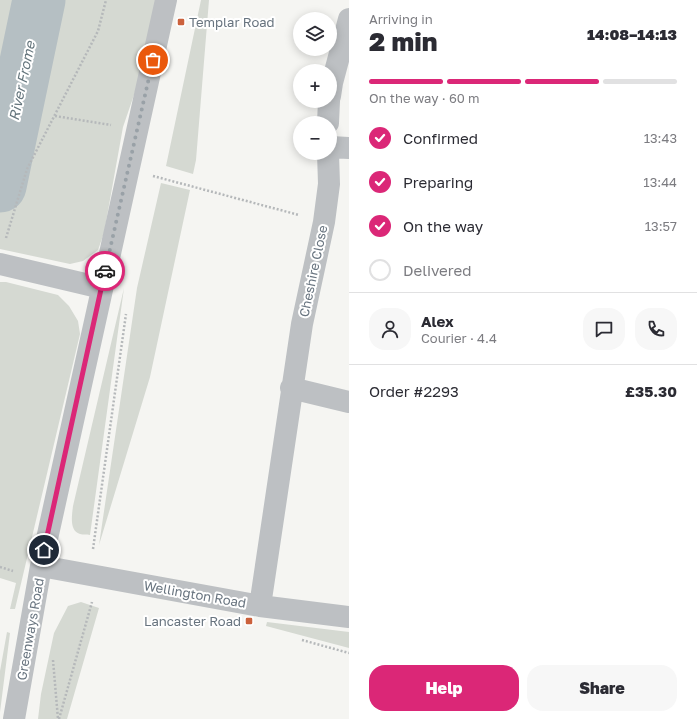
<!DOCTYPE html>
<html lang="en">
<head>
<meta charset="utf-8">
<style>
	:root { --surface:#fff; --page:#f7f7f7; --text:#2b2b33; --muted:#7c7c81; --line:#e1e1e2; --accent:#db2777 }
	body { margin:0; font-family:"Golos Text",sans-serif; background:var(--page); color:var(--text); height:100vh; display:flex; flex-direction:column; font-size:15px; white-space:nowrap }
	* { box-sizing:border-box; margin:0 }
	p { font-size:13px; color:var(--muted) }
	.icon { flex:none; width:22px; height:22px; fill:none; stroke:currentColor; stroke-width:2; stroke-linecap:round; stroke-linejoin:round }
	.map { position:relative; flex:1; overflow:hidden }
	.drawer { display:flex; flex-direction:column; background:var(--surface); width:348px }
	.drawer>* { flex:none }
	.tools { position:absolute; left:293px; top:12px; display:grid; gap:8px }
	.tools a { display:grid; place-items:center; width:44px; height:44px; border-radius:50%; background:var(--surface); box-shadow:0 2px 10px #0003; font-size:20px }
	.pin { position:absolute; display:grid; place-items:center; width:34px; height:34px; color:#fff; margin:-17px; border:2px solid #fff; border-radius:50%; box-shadow:0 1px 4px #0007 }
	.courier { position:absolute; display:grid; place-items:center; width:40px; height:40px; margin:-20px; border:3px solid #db2777; border-radius:50%; background:#fff; color:#222; box-shadow:0 1px 5px #0007 }
	.head em { font-style:normal; font-weight:800 }
	.head div { display:flex; flex-direction:column-reverse }
	.head { display:flex; align-items:center; justify-content:space-between; height:68px; padding:0 20px }
	h1 { font-size:26px; font-weight:800; line-height:30px }
	.bar { display:grid; grid-template-columns:repeat(4,1fr); gap:6px 4px; align-content:center; height:48px; padding:0 20px }
	.bar i { height:5px; border-radius:3px; background:var(--line) }
	.bar .selected { background:var(--accent) }
	.bar p { grid-column:span 4 }
	.line { display:flex; align-items:center; gap:10px; padding:0 20px; border-top:1px solid var(--line) }
	.line div { flex:1 }
	.round { display:grid; place-items:center; flex:none; width:42px; height:42px; border-radius:16px; background:var(--page) }
	ol { padding:0 20px; list-style:none }
	li { display:flex; align-items:center; gap:12px; height:44px }
	li p { margin-inline-start:auto }
	li .icon { padding:4px; border-radius:50%; background:var(--accent); color:#fff; stroke-width:4 }
	li:last-child { color:var(--muted) }
	li i { width:22px; height:22px; border:2px solid var(--line); border-radius:50% }
	.button { display:flex; gap:8px; margin-top:auto; padding:8px 20px }
	.button a { flex:1; height:46px; border-radius:16px; background:var(--accent); color:#fff; font-size:16px; font-weight:800; line-height:46px; text-align:center }
	.button a+a { background:var(--page); color:var(--text) }
	main { display:flex; flex:1; min-height:0 }
	.map>svg:first-child { display:block }
	.green { fill:#d5d9d2 }
	.lines { fill:none; stroke-linecap:round; stroke-linejoin:round }
	.river { stroke:#b5bfc3; stroke-width:53 }
	.path { stroke:#b5b8ba; stroke-width:2.5; stroke-dasharray:2 2; stroke-linecap:butt }
	.minor { stroke:#bdc0c3; stroke-width:22 }
	.done { stroke:#99a1a7; stroke-width:4; stroke-dasharray:0 7.2 }
	.route { stroke:#db2777; stroke-width:5 }
	.poi-dot { fill:#cb613c; stroke:#fff; stroke-width:1.5 }
	.labels { text-anchor:middle; stroke-width:4; stroke-linejoin:round; paint-order:stroke }
	.poi-label { font-size:13px; fill:#68747f; stroke:#fff; text-anchor:start }
	.street-label { font-size:13px; fill:#68747f; stroke:#fff }
	.water-label { font-size:14px; font-style:italic; fill:#64757c; stroke:#fff }
</style>
</head>
<body>
<main>
<div class="map">
<svg width="349" height="719" viewBox="0 0 349 719">
	<rect width="100%" height="100%" fill="#f5f5f2"/>
	<path class="green" d="M0,0H159L147,57L123,127L104,233L98,250L83,261L70,264L0,249Z
		M201,0H209L196,160L193,174L166,166Z
		M161,183L190,190L150,377L99,545L137,288Z
		M0,282H6L58,295L69,306L78,321L80,334L15,609H10L16,583L0,578Z
		M124,288L90,535C87,534 83,535 80,534C69,531 72,515 73,506Z
		M81,602L99,608L67,719H38L41,694L54,633L68,606Z
		M267,622L349,632V648L266,626Z
		M7,632L10,633L0,712V671Z"/>
	<g class="lines">
		<path class="river" d="M0,186L39,0"/>
		<path class="path" d="M55,116L111,125
			M153,176L299,215
			M6,238L27,169L98,31L106,0
			M93,549L126,314
			M0,567L13,571
			M302,640L349,653
			M53,660L58,719
			M59,719L92,602"/>
		<path class="minor" d="M330,96L332,83L349,19
			M328,123L329,101
			M330,147L349,148
			M0,264L102,288
			M291,388L349,402
			M41,566L260,606L349,617
			M260,606L302,324L324,222L329,184L328,153
			M14,719L41,566L166,0"/>
	</g>
	<g class="lines">
		<path class="done" d="M105,271L153,60"/>
		<path class="route" d="M44,550L105,271"/>
	</g>
	<g class="poi-dot">
		<rect x="177" y="18" width="8" height="8" rx="2"/>
		<rect x="245" y="617" width="8" height="8" rx="2"/>
	</g>
	<g class="labels">
		<g class="poi-label">
			<text x="189" y="27">Templar Road</text>
			<text x="241" y="626" text-anchor="end">Lancaster Road</text>
		</g>
		<g class="street-label">
			<text transform="translate(313 271) rotate(-78)" y="5">Cheshire Close</text>
			<text transform="translate(195 594) rotate(10)" y="5">Wellington Road</text>
			<text transform="translate(30 629) rotate(-80)" y="5">Greenways Road</text>
		</g>
		<g class="water-label">
			<text transform="translate(22 81) rotate(-78)" y="5">River Frome</text>
		</g>
	</g>
</svg>
<div class="tools">
<a><svg class="icon" aria-label="layers" viewBox="0 0 24 24"><path d="M12 4l9 5-9 5-9-5zM3 14l9 5 9-5"/></svg></a>
<a>+</a>
<a>−</a>
</div>
<div class="pin" style="left:153px;top:60px;background:#ea580c"><svg class="icon" aria-label="bag" viewBox="0 0 24 24"><path d="M5 8h14l-1 12H6zM9 8a3 3 0 0 1 6 0"/></svg></div>
<div class="pin" style="left:44px;top:550px;background:#1f2937"><svg class="icon" aria-label="home" viewBox="0 0 24 24"><path d="M3 11l9-7 9 7M6 9v11h12V9"/></svg></div>
<div class="courier" style="left:105px;top:271px"><svg class="icon" aria-label="car" viewBox="0 0 24 24"><path d="M5 17H2v-5l4-1 3-4h7l3 4 3 1v5h-3M9 17h6M6 11h13"/><circle cx="7" cy="17" r="2"/><circle cx="17" cy="17" r="2"/></svg></div>
</div>
<section class="drawer">
<div class="head"><div><h1>2 min</h1><p>Arriving in</p></div><em>14:08–14:13</em></div>
<div class="bar"><i class="selected"></i><i class="selected"></i><i class="selected"></i><i></i><p>On the way · 60 m</p></div>
<ol>
<li><svg class="icon" aria-label="check" viewBox="0 0 24 24"><path d="M5 12l5 5 9-10"/></svg>Confirmed<p>13:43</p></li>
<li><svg class="icon" aria-label="check" viewBox="0 0 24 24"><path d="M5 12l5 5 9-10"/></svg>Preparing<p>13:44</p></li>
<li><svg class="icon" aria-label="check" viewBox="0 0 24 24"><path d="M5 12l5 5 9-10"/></svg>On the way<p>13:57</p></li>
<li><i></i>Delivered</li>
</ol>
<div class="line" style="height:72px"><a class="round"><svg class="icon" aria-label="person" viewBox="0 0 24 24"><circle cx="12" cy="8" r="4"/><path d="M4 21q1-7 8-7t8 7"/></svg></a><div><b>Alex</b><p>Courier · 4.4</p></div><a class="round"><svg class="icon" aria-label="chat" viewBox="0 0 24 24"><path d="M4 5h16v11H9l-5 4z"/></svg></a><a class="round"><svg class="icon" aria-label="phone" viewBox="0 0 24 24"><path d="M5 4h4l2 5-3 2q2 4 5 5l2-3 5 2v4C11 20 4 13 5 4z"/></svg></a></div>
<div class="line" style="height:52px"><div>Order #2293</div><b>£35.30</b></div>
<div class="button"><a>Help</a><a>Share</a></div>
</section>
</main>
</body>
</html>
